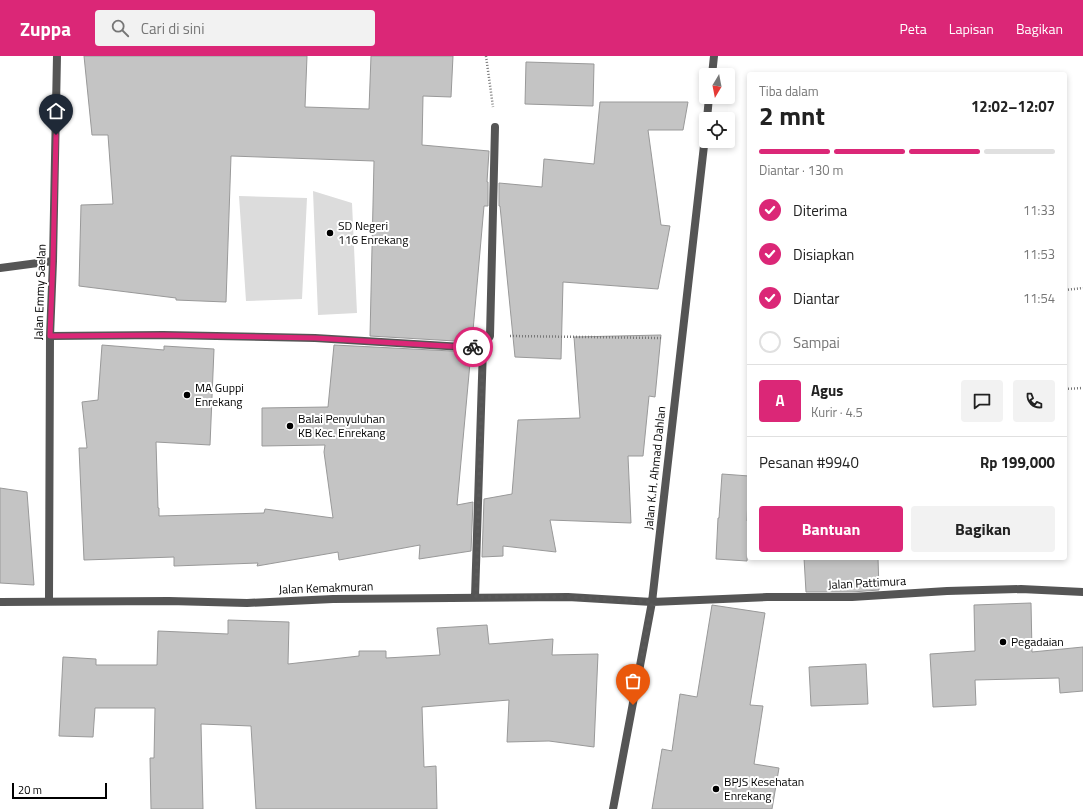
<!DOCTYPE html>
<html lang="id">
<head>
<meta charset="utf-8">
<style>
	:root { --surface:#fff; --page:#f2f2f2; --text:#222; --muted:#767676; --line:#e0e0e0; --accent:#db2777 }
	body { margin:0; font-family:"Titillium Web",sans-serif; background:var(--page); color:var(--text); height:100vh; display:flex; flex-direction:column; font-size:15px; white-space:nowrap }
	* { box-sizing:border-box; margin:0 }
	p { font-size:13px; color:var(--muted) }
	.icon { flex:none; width:22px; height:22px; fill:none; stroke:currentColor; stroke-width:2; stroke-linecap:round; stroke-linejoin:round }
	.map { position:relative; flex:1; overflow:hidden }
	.panel { position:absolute; left:747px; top:16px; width:320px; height:488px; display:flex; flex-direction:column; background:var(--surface); border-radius:4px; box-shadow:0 2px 6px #0003 }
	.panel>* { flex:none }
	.needle { width:26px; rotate:190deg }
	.fabs { position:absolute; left:699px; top:12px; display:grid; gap:8px }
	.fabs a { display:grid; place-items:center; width:36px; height:36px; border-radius:4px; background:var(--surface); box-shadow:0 2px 6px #0003; font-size:20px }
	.scale { position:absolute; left:12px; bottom:10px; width:95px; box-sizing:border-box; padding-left:4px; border:2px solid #000; border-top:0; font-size:11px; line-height:14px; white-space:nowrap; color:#000; -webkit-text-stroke:3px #fff; paint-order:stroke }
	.pin { position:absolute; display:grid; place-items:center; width:34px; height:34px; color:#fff; margin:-41px -17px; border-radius:50% 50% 50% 0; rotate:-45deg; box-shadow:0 0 4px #0007 }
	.pin .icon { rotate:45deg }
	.courier { position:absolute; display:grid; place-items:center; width:40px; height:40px; margin:-20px; border:3px solid #db2777; border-radius:50%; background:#fff; color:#222; box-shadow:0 1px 5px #0007 }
	.summary em { font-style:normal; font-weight:700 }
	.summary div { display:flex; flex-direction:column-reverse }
	.summary { display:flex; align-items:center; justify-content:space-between; height:68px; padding:0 12px }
	h1 { font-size:26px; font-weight:700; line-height:30px }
	.bar { display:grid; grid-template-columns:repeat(4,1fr); gap:6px 4px; align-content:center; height:48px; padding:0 12px }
	.bar i { height:5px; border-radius:3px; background:var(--line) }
	.bar .on { background:var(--accent) }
	.bar p { grid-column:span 4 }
	.line { display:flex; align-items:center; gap:10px; padding:0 12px; border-top:1px solid var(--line) }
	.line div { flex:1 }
	.round { display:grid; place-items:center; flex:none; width:42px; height:42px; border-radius:4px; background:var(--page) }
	ol { padding:0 12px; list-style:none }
	li { display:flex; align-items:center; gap:12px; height:44px }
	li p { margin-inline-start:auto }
	li .icon { padding:4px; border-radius:50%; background:var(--accent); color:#fff; stroke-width:4 }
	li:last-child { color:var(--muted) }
	li i { width:22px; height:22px; border:2px solid var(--line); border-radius:50% }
	.action { display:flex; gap:8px; margin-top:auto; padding:8px 12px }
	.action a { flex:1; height:46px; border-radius:4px; background:var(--accent); color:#fff; font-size:16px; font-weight:700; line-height:46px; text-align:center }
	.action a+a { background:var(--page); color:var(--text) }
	header { display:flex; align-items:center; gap:24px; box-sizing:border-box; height:56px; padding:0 20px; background:var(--accent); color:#fff }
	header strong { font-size:19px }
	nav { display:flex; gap:22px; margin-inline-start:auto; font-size:14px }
	.search { width:280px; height:36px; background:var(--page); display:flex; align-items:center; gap:10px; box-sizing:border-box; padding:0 14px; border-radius:4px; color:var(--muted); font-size:15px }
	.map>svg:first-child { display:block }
	.green { fill:#dcdcdc }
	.building { fill:#c4c4c4; stroke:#999 }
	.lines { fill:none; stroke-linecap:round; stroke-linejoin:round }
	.path { stroke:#777; stroke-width:2.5; stroke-dasharray:1 2; stroke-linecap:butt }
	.street { stroke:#555; stroke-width:8 }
	.done { stroke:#595959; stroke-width:4; stroke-dasharray:0 7.2 }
	.route { stroke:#db2777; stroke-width:5 }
	.poi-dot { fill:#000; stroke:#fff; stroke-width:1.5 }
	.labels { text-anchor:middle; stroke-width:4; stroke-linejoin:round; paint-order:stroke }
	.poi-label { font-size:12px; fill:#000; stroke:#fff; text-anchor:start }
	.street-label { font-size:12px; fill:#000; stroke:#fff }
</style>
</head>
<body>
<header>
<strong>Zuppa</strong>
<div class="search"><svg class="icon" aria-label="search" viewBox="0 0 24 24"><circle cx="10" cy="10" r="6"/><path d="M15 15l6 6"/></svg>Cari di sini</div>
<nav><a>Peta</a><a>Lapisan</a><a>Bagikan</a></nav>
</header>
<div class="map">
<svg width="1083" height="753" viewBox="0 0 1083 753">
	<rect width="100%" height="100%" fill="#fff"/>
	<path class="green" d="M313,135L352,147L357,257L318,259Z
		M239,140L307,142L302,243L246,245Z"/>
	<path class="building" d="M84,0H307L305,51L369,53L371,0H453L451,41L423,40L422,89L489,95L487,126H488V150H484L472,286L370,280L374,105L231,100L226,246L176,244V242L79,230L81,149L113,148L108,79H92Z
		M526,6L594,8L593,50L525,48Z
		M600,46H688L683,74H648L661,169L670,170L658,233L563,226L561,303L515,301L500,150H499V127L542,131L544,103L594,108Z
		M661,279L655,341L649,340L643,400H628L631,467L550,464L556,496L503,490V500L482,501L484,443L512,438L518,364L580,362L574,281Z
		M102,289L164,294V290L214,293L210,389L156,386L158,452H159V460L264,457L265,453L333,462L324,396L325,389L262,390V352L328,351L334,289L471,296L457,449L473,446L471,495L419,503L420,489L339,504L338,496L257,510L258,507L174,510V501L84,504L79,392H87L82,346L98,344Z
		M722,418L749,420L747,465H749V476L747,505L716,503L718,462H719Z
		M0,432L27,436L34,529L0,527Z
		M804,502H878L879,534L852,536H806Z
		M1031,547L1032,596L1083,591V635L1060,637L1059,622L975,624L976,649L933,651L930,598L975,595L974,549Z
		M712,549L765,557L750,649L763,650L754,708L779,712L772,753H652L662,693L672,695L680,638L697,641Z
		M228,564L289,566L288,608L359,600V595H386V602L440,599L437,572L487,569L489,588L553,583L552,599L598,598L594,691L549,685L507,686L509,644L422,651L424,711L436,710L437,753H256L251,670L201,668L203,753H151L150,702H154L155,652H95L93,681L59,680L63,601L96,603V609H157L158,575L228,578Z
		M866,608L868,648L811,650L809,611Z"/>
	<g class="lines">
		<path class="path" d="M486,0L493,51
			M1065,234L1083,232
			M510,280L661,282
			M1065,333L1083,332"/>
		<path class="street" d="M712,19L714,0
			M707,63L709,41
			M0,212L53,205
			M50,280L163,279L315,282L463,291H483L490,280L495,71
			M475,541L483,291
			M49,545L50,280L53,205L57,0
			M0,546L169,545L247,547L333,543L568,541L652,546L767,541H852L947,535L1021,533L1083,536
			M613,753L652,546L706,72"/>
	</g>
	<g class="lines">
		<path class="done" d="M473,291H483L476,541H568L652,546L633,649"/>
		<path class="route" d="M56,79L53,205L50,280L163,279L315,282L463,291H473"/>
	</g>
	<g class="poi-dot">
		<circle cx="330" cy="177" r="4"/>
		<circle cx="187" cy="339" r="4"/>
		<circle cx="290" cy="370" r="4"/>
		<circle cx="1003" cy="586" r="4"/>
		<circle cx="716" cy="733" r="4"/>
	</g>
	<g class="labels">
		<g class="poi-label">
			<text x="338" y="174">SD Negeri<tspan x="338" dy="14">116 Enrekang</tspan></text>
			<text x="195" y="336">MA Guppi<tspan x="195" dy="14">Enrekang</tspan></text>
			<text x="298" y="367">Balai Penyuluhan<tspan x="298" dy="14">KB Kec. Enrekang</tspan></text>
			<text x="1011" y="590">Pegadaian</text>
			<text x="724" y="730">BPJS Kesehatan<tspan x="724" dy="14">Enrekang</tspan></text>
		</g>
		<g class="street-label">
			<text transform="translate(40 236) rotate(-88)" y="4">Jalan Emmy Saelan</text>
			<text transform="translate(655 412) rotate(-84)" y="4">Jalan K.H. Ahmad Dahlan</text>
			<text transform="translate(867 527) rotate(-3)" y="4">Jalan Pattimura</text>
			<text transform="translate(326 532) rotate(-2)" y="4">Jalan Kemakmuran</text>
		</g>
	</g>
</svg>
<div class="fabs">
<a><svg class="needle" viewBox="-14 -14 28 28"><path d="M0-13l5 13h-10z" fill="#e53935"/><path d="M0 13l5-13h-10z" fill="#767676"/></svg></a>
<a><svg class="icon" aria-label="locate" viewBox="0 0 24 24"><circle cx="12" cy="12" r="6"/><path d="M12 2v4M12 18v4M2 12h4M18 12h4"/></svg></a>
</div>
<div class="scale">20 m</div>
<div class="pin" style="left:633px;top:649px;background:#ea580c"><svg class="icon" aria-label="bag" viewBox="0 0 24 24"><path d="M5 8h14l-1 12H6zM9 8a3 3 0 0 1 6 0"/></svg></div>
<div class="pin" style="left:56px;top:79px;background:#1f2937"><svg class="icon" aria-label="home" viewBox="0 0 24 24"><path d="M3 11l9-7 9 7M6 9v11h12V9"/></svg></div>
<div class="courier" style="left:473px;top:291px"><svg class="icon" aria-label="bike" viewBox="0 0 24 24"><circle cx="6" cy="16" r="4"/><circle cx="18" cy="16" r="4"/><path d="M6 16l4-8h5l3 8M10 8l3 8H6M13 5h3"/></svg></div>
<section class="panel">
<div class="summary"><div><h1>2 mnt</h1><p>Tiba dalam</p></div><em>12:02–12:07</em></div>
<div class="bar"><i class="on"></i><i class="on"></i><i class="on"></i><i></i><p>Diantar · 130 m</p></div>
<ol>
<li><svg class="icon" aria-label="check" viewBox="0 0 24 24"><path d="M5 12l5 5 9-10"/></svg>Diterima<p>11:33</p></li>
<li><svg class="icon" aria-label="check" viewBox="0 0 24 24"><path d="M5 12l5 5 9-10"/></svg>Disiapkan<p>11:53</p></li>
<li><svg class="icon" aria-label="check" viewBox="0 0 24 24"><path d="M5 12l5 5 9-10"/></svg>Diantar<p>11:54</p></li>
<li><i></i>Sampai</li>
</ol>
<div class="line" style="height:72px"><b class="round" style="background:var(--accent);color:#fff">A</b><div><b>Agus</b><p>Kurir · 4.5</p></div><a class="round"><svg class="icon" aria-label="chat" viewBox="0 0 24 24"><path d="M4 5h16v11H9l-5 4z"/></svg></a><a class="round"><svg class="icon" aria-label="phone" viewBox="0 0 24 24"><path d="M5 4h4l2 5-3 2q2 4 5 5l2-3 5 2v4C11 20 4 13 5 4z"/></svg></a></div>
<div class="line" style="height:52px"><div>Pesanan #9940</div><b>Rp 199,000</b></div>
<div class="action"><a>Bantuan</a><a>Bagikan</a></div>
</section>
</div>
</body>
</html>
